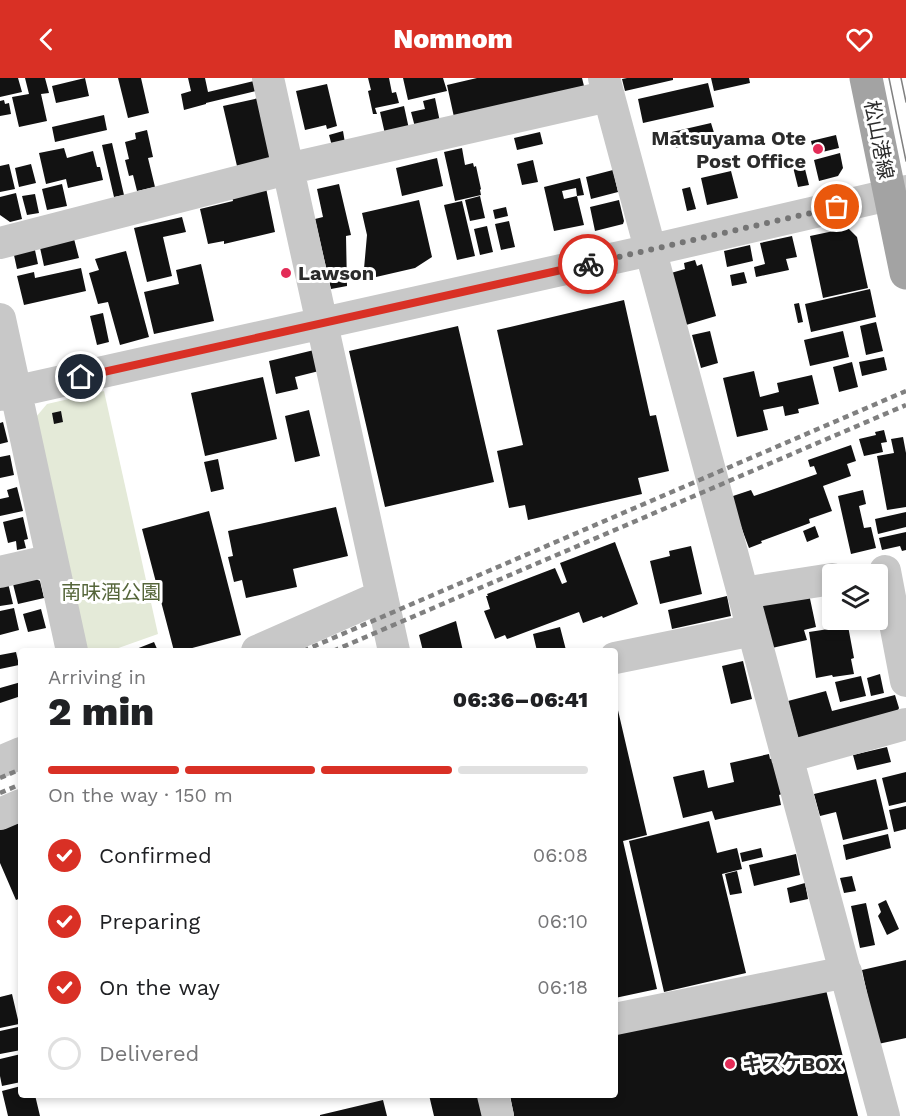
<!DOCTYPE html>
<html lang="en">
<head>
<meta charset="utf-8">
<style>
	:root { --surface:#fff; --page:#f6f6f6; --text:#202124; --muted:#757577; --line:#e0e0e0; --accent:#d93025 }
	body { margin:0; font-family:"Work Sans","Noto Sans JP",sans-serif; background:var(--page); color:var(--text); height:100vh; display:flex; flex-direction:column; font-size:22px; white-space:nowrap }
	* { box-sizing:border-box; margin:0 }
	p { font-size:20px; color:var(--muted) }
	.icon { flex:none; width:33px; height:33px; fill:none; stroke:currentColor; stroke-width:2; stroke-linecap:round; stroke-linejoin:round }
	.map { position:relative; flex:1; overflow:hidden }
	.panel { position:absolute; left:18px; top:570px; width:600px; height:450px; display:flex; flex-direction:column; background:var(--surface); border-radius:6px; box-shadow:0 3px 9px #0003 }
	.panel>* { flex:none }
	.fabs { position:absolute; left:822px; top:486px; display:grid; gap:12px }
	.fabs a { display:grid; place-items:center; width:66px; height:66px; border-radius:6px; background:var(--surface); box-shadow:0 3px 9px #0003; font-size:30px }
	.pin { position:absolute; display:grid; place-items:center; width:51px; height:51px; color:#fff; margin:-26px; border:3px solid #fff; border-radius:50%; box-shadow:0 2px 6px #0007 }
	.courier { position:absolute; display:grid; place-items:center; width:60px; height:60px; margin:-30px; border:4px solid #d93025; border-radius:50%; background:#fff; color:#222; box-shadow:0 2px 8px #0007 }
	.overview em { font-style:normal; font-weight:800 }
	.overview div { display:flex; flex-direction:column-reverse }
	.overview { display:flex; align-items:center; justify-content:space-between; height:102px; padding:0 30px }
	h1 { font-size:39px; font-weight:800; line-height:45px }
	.bar { display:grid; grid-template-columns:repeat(4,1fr); gap:9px 6px; align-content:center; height:72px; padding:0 30px }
	.bar i { height:8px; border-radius:4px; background:var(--line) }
	.bar .current { background:var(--accent) }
	.bar p { grid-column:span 4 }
	ol { padding:0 30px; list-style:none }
	li { display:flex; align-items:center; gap:18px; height:66px }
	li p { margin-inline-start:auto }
	li .icon { padding:6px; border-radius:50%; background:var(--accent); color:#fff; stroke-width:4 }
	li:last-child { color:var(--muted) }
	li i { width:33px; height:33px; border:3px solid var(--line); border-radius:50% }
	header { display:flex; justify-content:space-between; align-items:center; height:78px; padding:0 30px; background:var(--accent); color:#fff; font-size:27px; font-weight:800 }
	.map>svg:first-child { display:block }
	.green { fill:#e4ead8 }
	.building { fill:#121212 }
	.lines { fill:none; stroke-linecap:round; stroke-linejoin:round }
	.minor { stroke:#c8c8c8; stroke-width:32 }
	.major { stroke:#a3a3a3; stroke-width:33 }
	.tram { stroke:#808080; stroke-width:1.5 }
	.rail { stroke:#808080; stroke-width:4.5; stroke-dasharray:6 4.5; stroke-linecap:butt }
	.done { stroke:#757575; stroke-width:6; stroke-dasharray:0 10.8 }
	.route { stroke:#d93025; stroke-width:8 }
	.poi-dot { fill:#e32c57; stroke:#fff; stroke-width:2 }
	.labels { text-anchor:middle; stroke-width:6; stroke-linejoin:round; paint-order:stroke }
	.poi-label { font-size:20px; font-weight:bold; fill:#2b2b2b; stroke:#fff; text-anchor:start }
	.street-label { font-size:20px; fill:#2b2b2b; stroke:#fff }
	.park-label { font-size:20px; fill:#55663a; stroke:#fff }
</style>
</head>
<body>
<header><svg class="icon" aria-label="back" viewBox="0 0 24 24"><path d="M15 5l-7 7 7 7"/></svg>Nomnom<svg class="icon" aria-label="heart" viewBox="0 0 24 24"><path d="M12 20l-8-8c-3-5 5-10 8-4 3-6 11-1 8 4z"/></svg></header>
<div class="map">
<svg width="906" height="1038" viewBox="0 0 906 1038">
	<rect width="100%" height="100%" fill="#fff"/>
	<path class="green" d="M104,313L158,556L110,573H86L36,339L47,326Z"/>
	<path class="building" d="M0,0H18L22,14L0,19Z
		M25,0H45L49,15L41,16L47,43L19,49L12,19L29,16Z
		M85,0L89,18L56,25L52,8Z
		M118,0H141L149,35L128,40Z
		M188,0H205L208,14L258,2L260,12L206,25V26L184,32L181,16L191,13Z
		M368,0H389L392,15L396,14L399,25L375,30L377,36H373L368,13L371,12Z
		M403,0H443L447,13L408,22Z
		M477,0H582L584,8L454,39L447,7Z
		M627,0H673V2L625,13L622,1Z
		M711,0H749L750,5L714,13Z
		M708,5L714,29L643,45L638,21Z
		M327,6L337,48L327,51L326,47L305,52L296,13Z
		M259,20L272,75L269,81L237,88L223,28Z
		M435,20L440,44L415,49L411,34L425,31L423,23Z
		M4,22L5,26L9,25L11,36L0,38V23Z
		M404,28L409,51L385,56L380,34Z
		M104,37L107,52L55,64L52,49Z
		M711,45L715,58L706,60L707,63L676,70L672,54Z
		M147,52L153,79L148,80L155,109L137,113L133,97L129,98L125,82L129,81L125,64L136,61L135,55Z
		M343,53L345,65L332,68L329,57Z
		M540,54L543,66L517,72L514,60Z
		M836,57L839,70L814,76L811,63Z
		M112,65L124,117L114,119L102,67Z
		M64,70L67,80L93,73L97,89H100L103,102L68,110L66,101L46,106L39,75Z
		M462,70L465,87L473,85L474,89L476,88L481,111L480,112L481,117L455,123L444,74Z
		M840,75L843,90L838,98L819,103L814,82Z
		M437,80L443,108L402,118L396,90Z
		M533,82L538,104L522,107L517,86Z
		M9,86L15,111L0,114V88Z
		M31,86L36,105L19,109L15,90Z
		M804,87L809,107L798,109L793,89Z
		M613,92L618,114L591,121L586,99Z
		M731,93L738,120L707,127L701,100Z
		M580,100L584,117L577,118L576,110L562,113L564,121L577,118L584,147L554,153L544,109Z
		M62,106L67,128L47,132L42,111Z
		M339,106L351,157L346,158L347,208L331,211L315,141L323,139L317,111Z
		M690,109L696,131L687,133L682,111Z
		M266,110L275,154L224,166V163L208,166L200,131L233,123L232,118Z
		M16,115L22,141L10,144L0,137V119Z
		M35,116L39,135L27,137L22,118Z
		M480,118L485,140L470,143L465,122Z
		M419,122L432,179L415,190L363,202L367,157L362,135Z
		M619,122L624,143L623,146L595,153L590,129Z
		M462,123L475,178L457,182L444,127Z
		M506,129L508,138L495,141L493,132Z
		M182,139L186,154L163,159L172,198L147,204L134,150Z
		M509,143L515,169L501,172L495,146Z
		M487,148L493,174L480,177L474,151Z
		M848,150L857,159L868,210L823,220L810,158Z
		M73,157L79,180L44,188L39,165Z
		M792,158L797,179L786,181L789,192L756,199L754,189L765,186L760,165Z
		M33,163L38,186L17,191L12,168Z
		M750,167L753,183L727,189L724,173Z
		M126,173L149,259L120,267L108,224L98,226L89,195L99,192L95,181Z
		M695,182L697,188L702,186L716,238L686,247L671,195L685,191L684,185Z
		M201,186L214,243L154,256L144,214L179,206L176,192Z
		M81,190L86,213L24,227L17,198L34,194L35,200Z
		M744,194L747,205L732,208L730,197Z
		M870,211L876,239L811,254L805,226Z
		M624,222L650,338L656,337L669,393L638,400L642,416L528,442L525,427L509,430L497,373L523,367L497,252Z
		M799,225L803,244L798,245L794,226Z
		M103,235L109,264L97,267L90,238Z
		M876,244L883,273L866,277L860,248Z
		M458,248L494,404L385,429L349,273Z
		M710,253L718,285L701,290L692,257Z
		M843,253L849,279L810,288L804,262Z
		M314,272L319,293L295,299L298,311L276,316L269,283Z
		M884,279L887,292L862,298L859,284Z
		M852,284L858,309L839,314L833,289Z
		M754,293L760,319L779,314L777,305L812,297L819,326L798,331L799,335L785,338L783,328L763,332L768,352L737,359L723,300Z
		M263,299L277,361L205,378L191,315Z
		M309,332L320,378L295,384L285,338Z
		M61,333L63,344L54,346L52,335Z
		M3,344L8,364L0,366V345Z
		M884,352L887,364L881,365L883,374L864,378L859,361L876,357L875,354Z
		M903,359L906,375V429L887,432L877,378L894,375L891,361Z
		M851,367L856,383L847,386L851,398L823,408L832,433L809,441L810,445L761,463L762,465L749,470L730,419L751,412L754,418L817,396L814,388L810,389L808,382Z
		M10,377L14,397L0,400V379Z
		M218,381L224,411L211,414L204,384Z
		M17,409L23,433L0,438V421L9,419L7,412Z
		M863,412L866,426L859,428L864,450L871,449L876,470L851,476L838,418Z
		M336,429L348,478L293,491L297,509L246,520L242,502L234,504L228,479L233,478L228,453Z
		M209,433L241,557L181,573H174L142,451Z
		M906,434V449L878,456L875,441Z
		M23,439L28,461L24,462L26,470L17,472L16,463L8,465L3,444Z
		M815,448L819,459L807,464L803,453Z
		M906,454V472L902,473L900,468L882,472L879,460Z
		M615,464L638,526L603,540L602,538L583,545L579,534L507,561L505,557L495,561L484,533L490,531L486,518H488L487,516L555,490L562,506L567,504L560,485Z
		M691,468L702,516L660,526L650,483L670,478L669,473Z
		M36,501L40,503L44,520L18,526L13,506Z
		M8,505L13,526L0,528V507Z
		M809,516L816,549L804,552L807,562L772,570L762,527Z
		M727,518L731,538L672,551L668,532Z
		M14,530L19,552L0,557V533Z
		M41,531L46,550L28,554L23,536Z
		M456,543L463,573H423L419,557Z
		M848,548L854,580L851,581L854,596L833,599L832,597L816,600L809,554Z
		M560,549L566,572L537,573L533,556Z
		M154,564L158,573H131Z
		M16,574L19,587L0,591V577Z
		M743,583L752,621L731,626L722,588Z
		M880,596L884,615L871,618L867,600Z
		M861,598L866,618L840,624L835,604Z
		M21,604V618L0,625V610Z
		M826,613L832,633L895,617L899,630L895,639L798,660L788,623Z
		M615,628H617L647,757L623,763L657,911L615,920Z
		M887,669L891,684L857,692L853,677Z
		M769,676L770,681L774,680L782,716L779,717L781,727L715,742L712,733L683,740L673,699L704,692L708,710L734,704L730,685Z
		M906,694V724L889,728L882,700Z
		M876,701L888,751L843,762L836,734L820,738L814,716Z
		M906,728V751L894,754L889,732Z
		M709,743L717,775L737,770L742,791L722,796L746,895L664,914L629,763Z
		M21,744V820L16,822L0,785V752Z
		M888,756L891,770L846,782L843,767Z
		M761,770L763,779L742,784L740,775Z
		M796,776L800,797L754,808L749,787Z
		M737,793L742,815L730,817L725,796Z
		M852,798L856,813L844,815L840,800Z
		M805,805L808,821L790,825L787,810Z
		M886,822L899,851L887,857L878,838L881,834L878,826Z
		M866,825L875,867L860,870L851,828Z
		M906,882V960L878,966L862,892Z
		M826,912L858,1038H514L510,1017H615V955Z
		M12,916L19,946L0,950V919Z
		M18,949L21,962V972L0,976V953Z
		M21,976V1004L2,1008L0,998V981Z
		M21,1008V1017H35L40,1038H8L2,1013Z
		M429,1017H480L485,1038H434Z
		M383,1022L387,1038H320V1037Z"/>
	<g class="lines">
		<path class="minor" d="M268,0L394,573
			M604,0L884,1038
			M0,165L287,91L609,18
			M0,241L72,573
			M0,317L651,172L906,113
			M885,493L906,603
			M0,494L52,482
			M743,515L832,501
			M257,573L382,518
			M615,580L753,552
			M787,679L906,646
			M0,684L21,675
			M0,736L21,727
			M615,941L846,894
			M493,1017L498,1038"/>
		<path class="major" d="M866,0L906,195"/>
		<path class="tram" d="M889,0L906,83
			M901,0L906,24"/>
		<path class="rail" d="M303,573L906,313
			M333,573L906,327
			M0,700L21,691
			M0,715L21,706"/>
	</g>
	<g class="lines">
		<path class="done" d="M588,186L837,129"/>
		<path class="route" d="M81,299L588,186"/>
	</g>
	<g class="poi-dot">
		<circle cx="818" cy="71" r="6"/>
		<circle cx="286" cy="195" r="6"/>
		<circle cx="730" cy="986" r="6"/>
	</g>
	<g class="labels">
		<g class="poi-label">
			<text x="806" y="67" text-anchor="end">Matsuyama Ote<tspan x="806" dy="23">Post Office</tspan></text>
			<text x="298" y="202">Lawson</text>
			<text x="742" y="993">キスケBOX</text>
		</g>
		<g class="street-label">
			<text transform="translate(879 62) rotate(79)" y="7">松山港線</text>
		</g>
		<g class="park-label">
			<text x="111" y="521">南味酒公園</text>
		</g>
	</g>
</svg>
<div class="fabs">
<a><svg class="icon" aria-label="layers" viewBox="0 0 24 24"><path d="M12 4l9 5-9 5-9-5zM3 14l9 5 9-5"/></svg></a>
</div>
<div class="pin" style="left:837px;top:129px;background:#ea580c"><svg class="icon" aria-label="bag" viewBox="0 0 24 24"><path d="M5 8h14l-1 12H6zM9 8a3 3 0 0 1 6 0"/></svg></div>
<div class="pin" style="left:81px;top:299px;background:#1f2937"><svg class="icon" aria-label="home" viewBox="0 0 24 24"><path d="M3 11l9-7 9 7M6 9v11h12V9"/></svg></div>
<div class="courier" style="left:588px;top:186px"><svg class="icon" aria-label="bike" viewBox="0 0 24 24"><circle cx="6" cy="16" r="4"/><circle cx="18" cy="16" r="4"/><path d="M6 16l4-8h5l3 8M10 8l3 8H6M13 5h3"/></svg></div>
<section class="panel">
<div class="overview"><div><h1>2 min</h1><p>Arriving in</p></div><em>06:36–06:41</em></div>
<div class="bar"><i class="current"></i><i class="current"></i><i class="current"></i><i></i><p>On the way · 150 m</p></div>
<ol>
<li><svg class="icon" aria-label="check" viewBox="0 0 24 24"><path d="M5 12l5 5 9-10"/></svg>Confirmed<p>06:08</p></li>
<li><svg class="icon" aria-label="check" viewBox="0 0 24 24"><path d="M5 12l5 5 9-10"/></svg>Preparing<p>06:10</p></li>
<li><svg class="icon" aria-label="check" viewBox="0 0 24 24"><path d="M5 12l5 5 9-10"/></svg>On the way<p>06:18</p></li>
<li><i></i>Delivered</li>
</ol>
</section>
</div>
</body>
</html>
